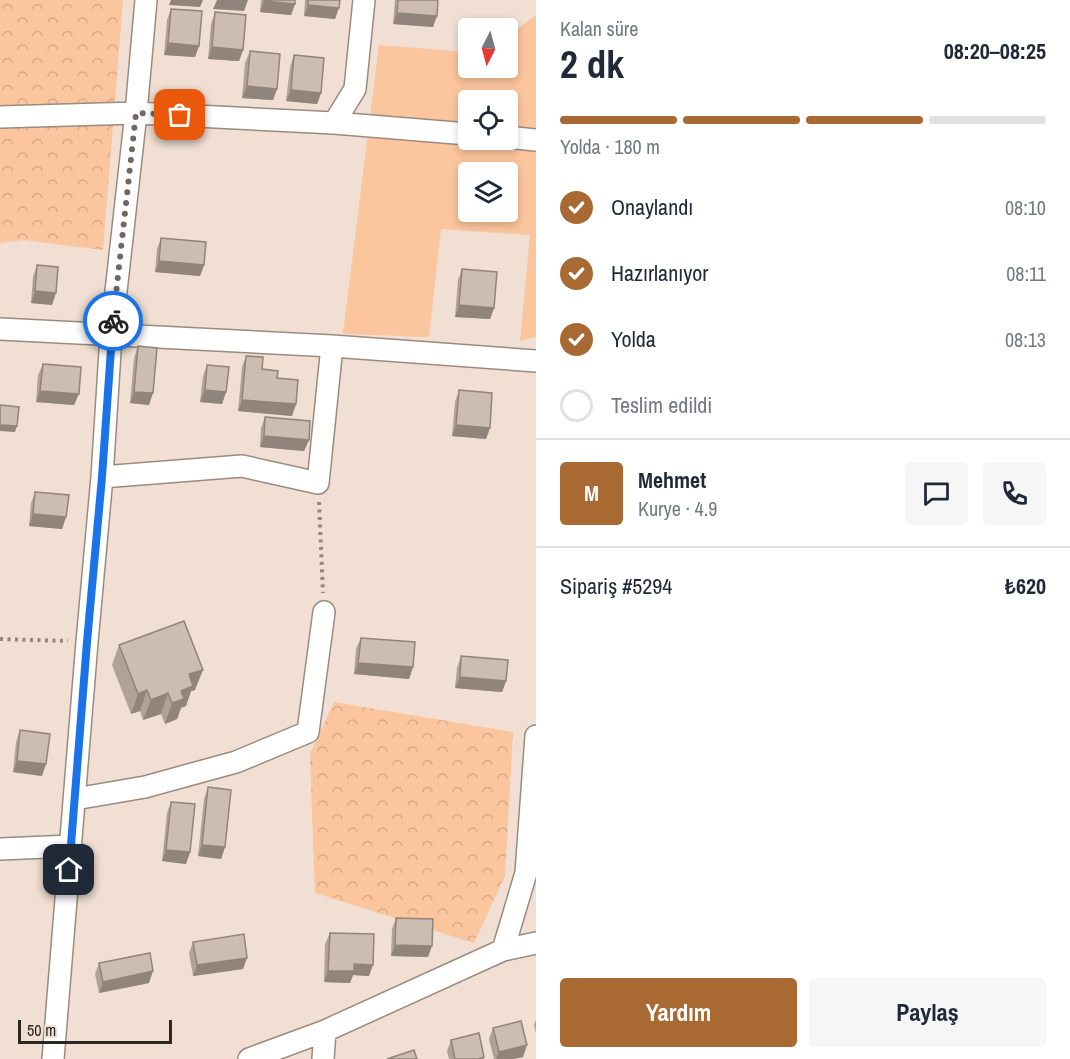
<!DOCTYPE html>
<html lang="tr">
<head>
<meta charset="utf-8">
<style>
	:root { --surface:#fff; --page:#f6f6f7; --text:#1f2937; --muted:#747a83; --line:#e0e1e3; --accent:#a96932 }
	body { margin:0; font-family:"Archivo Narrow",sans-serif; background:var(--page); color:var(--text); height:100vh; display:flex; flex-direction:column; font-size:22px; white-space:nowrap }
	* { box-sizing:border-box; margin:0 }
	p { font-size:20px; color:var(--muted) }
	.icon { flex:none; width:33px; height:33px; fill:none; stroke:currentColor; stroke-width:2; stroke-linecap:round; stroke-linejoin:round }
	.map { position:relative; flex:1; overflow:hidden }
	.side { display:flex; flex-direction:column; background:var(--surface); width:534px }
	.side>* { flex:none }
	.needle { width:39px; rotate:186deg }
	.tools { position:absolute; left:458px; top:18px; display:grid; gap:12px }
	.tools a { display:grid; place-items:center; width:60px; height:60px; border-radius:6px; background:var(--surface); box-shadow:0 3px 9px #0003; font-size:30px }
	.scale { position:absolute; left:18px; bottom:15px; width:154px; box-sizing:border-box; padding-left:6px; border:3px solid #2d2722; border-top:0; font-size:16px; line-height:21px; white-space:nowrap; color:#2d2722; -webkit-text-stroke:4px #f0dfd2; paint-order:stroke }
	.pin { position:absolute; display:grid; place-items:center; width:51px; height:51px; color:#fff; margin:-26px; border-radius:12px; box-shadow:0 3px 9px #0006 }
	.courier { position:absolute; display:grid; place-items:center; width:60px; height:60px; margin:-30px; border:4px solid #1a73e8; border-radius:50%; background:#fff; color:#222; box-shadow:0 2px 8px #0007 }
	.overview em { font-style:normal; font-weight:700 }
	.overview div { display:flex; flex-direction:column-reverse }
	.overview { display:flex; align-items:center; justify-content:space-between; height:102px; padding:0 24px }
	h1 { font-size:39px; font-weight:700; line-height:45px }
	.bar { display:grid; grid-template-columns:repeat(4,1fr); gap:9px 6px; align-content:center; height:72px; padding:0 24px }
	.bar i { height:8px; border-radius:4px; background:var(--line) }
	.bar .current { background:var(--accent) }
	.bar p { grid-column:span 4 }
	.line { display:flex; align-items:center; gap:15px; padding:0 24px; border-top:2px solid var(--line) }
	.line div { flex:1 }
	.round { display:grid; place-items:center; flex:none; width:63px; height:63px; border-radius:6px; background:var(--page) }
	ol { padding:0 24px; list-style:none }
	li { display:flex; align-items:center; gap:18px; height:66px }
	li p { margin-inline-start:auto }
	li .icon { padding:6px; border-radius:50%; background:var(--accent); color:#fff; stroke-width:4 }
	li:last-child { color:var(--muted) }
	li i { width:33px; height:33px; border:3px solid var(--line); border-radius:50% }
	.action { display:flex; gap:12px; margin-top:auto; padding:12px 24px }
	.action a { flex:1; height:69px; border-radius:6px; background:var(--accent); color:#fff; font-size:24px; font-weight:700; line-height:69px; text-align:center }
	.action a+a { background:var(--page); color:var(--text) }
	main { display:flex; flex:1; min-height:0 }
	.map>svg:first-child { display:block }
	.green { fill:#fbc59d; fill-rule:evenodd }
	.forest { fill:url(#forest-crowns) }
	.lines { fill:none; stroke-linecap:round; stroke-linejoin:round }
	.minor-casing { stroke:#9a8b7f; stroke-width:24 }
	.path { stroke:#92877e; stroke-width:4; stroke-dasharray:3 4.5; stroke-linecap:butt }
	.minor { stroke:#fff; stroke-width:21 }
	.wall { fill:#b0a297 }
	.shaded-wall { fill:#90847b }
	.building { fill:#cdbcb0; stroke:#90847b; stroke-width:1.5 }
	.done { stroke:#716760; stroke-width:6; stroke-dasharray:0 10.8 }
	.route { stroke:#1a73e8; stroke-width:8 }
</style>
</head>
<body>
<main>
<div class="map">
<svg width="536" height="1059" viewBox="0 0 536 1059">
	<defs>
		<pattern id="forest-crowns" width="20" height="18" patternUnits="userSpaceOnUse" patternTransform="scale(1.5)"><rect width="20" height="18" fill="#fbc59d"/><path d="M2 6a3 3 0 1 1 6 0M12 15a3 3 0 1 1 6 0" fill="none" stroke="#d7a987"/></pattern>
	</defs>
	<rect width="100%" height="100%" fill="#f0dfd2"/>
	<path class="green" d="M536,15V337L520,341L530,235L441,229L429,337L343,334L379,45L468,52V68H507V37ZM468,100H507V140H468ZM468,172H507V212H468Z"/>
	<path class="forest" d="M0,0H123L103,250L24,240L0,243Z
		M334,702L513,732L505,876L474,943L315,893L310,754Z"/>
	<g class="lines">
		<g class="minor-casing">
			<path id="minor" d="M0,117L136,113L334,123L355,89L364,0
				M334,123L468,134
				M507,137L536,140
				M0,329L332,346L536,361
				M102,477L242,466L318,483L332,346
				M75,799L145,787L236,762L308,732L324,612
				M0,849L71,846
				M503,950L526,873L536,736
				M53,1059L87,642L102,477L111,336L136,113L146,0
				M249,1059L325,1031L503,950L536,943
				M323,1059L325,1031"/>
		</g>
		<path class="path" d="M319,502L323,593
			M0,639L68,641"/>
		<use href="#minor" class="minor"/>
	</g>
	<path class="wall" d="M261,0H295V4L291,15L260,12Z
		M305,0H340L335,19L304,16Z
		M395,0H438L433,27L393,24Z
		M171,9L199,46L195,57L164,55L167,20Z
		M215,12L243,50L239,61L208,59L211,24Z
		M250,51L277,89L273,100L242,98L245,63Z
		M294,55L321,93L317,104L286,101L290,67Z
		M161,238L204,265L200,276L155,272L157,249Z
		M37,265L52,305L31,303L33,277Z
		M462,269L494,308L490,319L455,317L458,280Z
		M138,346L149,405L130,403L134,358Z
		M246,356L262,369L277,378L296,404L292,416L238,411L242,367Z
		M43,364L74,405L36,402L38,375Z
		M207,365L226,392L222,404L200,402L203,376Z
		M459,390L490,428L486,439L452,436L455,402Z
		M265,417L309,440L304,451L260,447L261,428Z
		M35,492L66,517L62,529L29,526L31,503Z
		M361,638L413,667L409,679L354,674L356,649Z
		M119,645L195,690L191,691L186,706L181,708L177,719L165,724L161,714L143,720L140,711L131,714L112,665Z
		M461,656L506,681L502,692L455,688L457,668Z
		M20,730L42,776L13,772L16,742Z
		M208,787L225,847L221,859L198,856L204,799Z
		M171,802L190,852L186,864L162,861L167,813Z
		M396,918L428,957L391,956L392,929Z
		M330,933L369,976L353,975L350,983L324,982L325,944Z
		M193,942L243,969L193,976L189,953Z
		M99,963L149,983L99,993L95,974Z
		M536,1020V1033L534,1025Z
		M493,1028L523,1057L513,1059H494L489,1039Z
		M451,1040L484,1057V1059H449L447,1051Z"/>
	<path class="shaded-wall" d="M171,0H203L200,7L169,5Z
		M217,0H248L244,11L213,9Z
		M264,1L295,4L291,15L260,12Z
		M308,5L339,8L335,19L304,16Z
		M397,13L437,16L433,27L393,24Z
		M168,43L199,46L195,57L164,55Z
		M212,47L243,50L239,61L208,59Z
		M247,86L277,89L273,100L242,98Z
		M291,90L321,93L317,104L286,101Z
		M159,261L204,265L200,276L155,272Z
		M35,291L56,293L52,305L31,303Z
		M459,305L494,308L490,319L455,317Z
		M205,390L226,392L222,404L200,402Z
		M40,391L79,394L74,405L36,402Z
		M134,392L153,393L149,405L130,403Z
		M242,400L296,404L292,416L238,411Z
		M0,425L17,426L15,432L0,431Z
		M456,425L490,428L486,439L452,436Z
		M264,436L309,440L304,451L260,447Z
		M33,514L66,517L62,529L29,526Z
		M358,663L413,667L409,679L354,674Z
		M203,670L195,690L191,691L186,706L181,708L177,719L165,724L172,703L181,691L189,674Z
		M460,677L506,681L502,692L455,688Z
		M147,690L140,711L131,714L138,694Z
		M168,693L161,714L143,720L151,700Z
		M17,761L46,764L42,776L13,772Z
		M202,845L225,847L221,859L198,856Z
		M166,850L190,852L186,864L162,861Z
		M395,945L432,946L428,957L391,956Z
		M247,958L243,969L193,976L197,965Z
		M354,964L373,965L369,976L353,975L350,983L324,982L328,971Z
		M153,971L149,983L99,993L103,982Z
		M527,1045L523,1057L513,1059H496L499,1052Z"/>
	<path class="building" d="M264,0H295V4L264,1Z
		M308,0H340L339,8L308,5Z
		M398,0H438L437,16L397,13Z
		M171,9L202,11L199,46L168,43Z
		M215,12L246,15L243,50L212,47Z
		M250,51L280,54L277,89L247,86Z
		M294,55L324,58L321,93L291,90Z
		M161,238L206,242L204,265L159,261Z
		M37,265L58,267L56,293L35,291Z
		M462,269L497,272L494,308L459,305Z
		M138,346L157,348L153,393L134,392Z
		M246,356L263,357L262,369L278,371L277,378L298,380L296,404L242,400Z
		M43,364L81,367L79,394L40,391Z
		M207,365L229,367L226,392L205,390Z
		M459,390L492,393L490,428L456,425Z
		M0,405L19,407L17,426L0,425Z
		M265,417L310,421L309,440L264,436Z
		M35,492L69,495L66,517L33,514Z
		M184,621L203,670L189,674L193,686L181,691L184,699L172,703L168,693L151,700L147,690L138,694L119,645Z
		M361,638L415,642L413,667L358,663Z
		M461,656L508,660L506,681L460,677Z
		M20,730L50,734L46,764L17,761Z
		M208,787L231,790L225,847L202,845Z
		M171,802L195,804L190,852L166,850Z
		M396,918L433,919L432,946L395,945Z
		M330,933L374,934L373,965L354,964V971H328Z
		M244,934L247,958L197,965L193,942Z
		M150,953L153,971L103,982L99,963Z
		M521,1021L527,1045L499,1052L493,1028Z
		M479,1033L484,1057L478,1059H455L451,1040Z
		M414,1050L417,1059H387Z"/>
	<g class="lines">
		<path class="done" d="M113,321L136,113L180,115"/>
		<path class="route" d="M69,870L87,642L102,477L113,321"/>
	</g>
</svg>
<div class="tools">
<a><svg class="needle" viewBox="-14 -14 28 28"><path d="M0-13l5 13h-10z" fill="#e53935"/><path d="M0 13l5-13h-10z" fill="#747a83"/></svg></a>
<a><svg class="icon" aria-label="locate" viewBox="0 0 24 24"><circle cx="12" cy="12" r="6"/><path d="M12 2v4M12 18v4M2 12h4M18 12h4"/></svg></a>
<a><svg class="icon" aria-label="layers" viewBox="0 0 24 24"><path d="M12 4l9 5-9 5-9-5zM3 14l9 5 9-5"/></svg></a>
</div>
<div class="scale">50 m</div>
<div class="pin" style="left:180px;top:115px;background:#ea580c"><svg class="icon" aria-label="bag" viewBox="0 0 24 24"><path d="M5 8h14l-1 12H6zM9 8a3 3 0 0 1 6 0"/></svg></div>
<div class="pin" style="left:69px;top:870px;background:#1f2937"><svg class="icon" aria-label="home" viewBox="0 0 24 24"><path d="M3 11l9-7 9 7M6 9v11h12V9"/></svg></div>
<div class="courier" style="left:113px;top:321px"><svg class="icon" aria-label="bike" viewBox="0 0 24 24"><circle cx="6" cy="16" r="4"/><circle cx="18" cy="16" r="4"/><path d="M6 16l4-8h5l3 8M10 8l3 8H6M13 5h3"/></svg></div>
</div>
<section class="side">
<div class="overview"><div><h1>2 dk</h1><p>Kalan süre</p></div><em>08:20–08:25</em></div>
<div class="bar"><i class="current"></i><i class="current"></i><i class="current"></i><i></i><p>Yolda · 180 m</p></div>
<ol>
<li><svg class="icon" aria-label="check" viewBox="0 0 24 24"><path d="M5 12l5 5 9-10"/></svg>Onaylandı<p>08:10</p></li>
<li><svg class="icon" aria-label="check" viewBox="0 0 24 24"><path d="M5 12l5 5 9-10"/></svg>Hazırlanıyor<p>08:11</p></li>
<li><svg class="icon" aria-label="check" viewBox="0 0 24 24"><path d="M5 12l5 5 9-10"/></svg>Yolda<p>08:13</p></li>
<li><i></i>Teslim edildi</li>
</ol>
<div class="line" style="height:108px"><b class="round" style="background:var(--accent);color:#fff">M</b><div><b>Mehmet</b><p>Kurye · 4.9</p></div><a class="round"><svg class="icon" aria-label="chat" viewBox="0 0 24 24"><path d="M4 5h16v11H9l-5 4z"/></svg></a><a class="round"><svg class="icon" aria-label="phone" viewBox="0 0 24 24"><path d="M5 4h4l2 5-3 2q2 4 5 5l2-3 5 2v4C11 20 4 13 5 4z"/></svg></a></div>
<div class="line" style="height:78px"><div>Sipariş #5294</div><b>₺620</b></div>
<div class="action"><a>Yardım</a><a>Paylaş</a></div>
</section>
</main>
</body>
</html>
